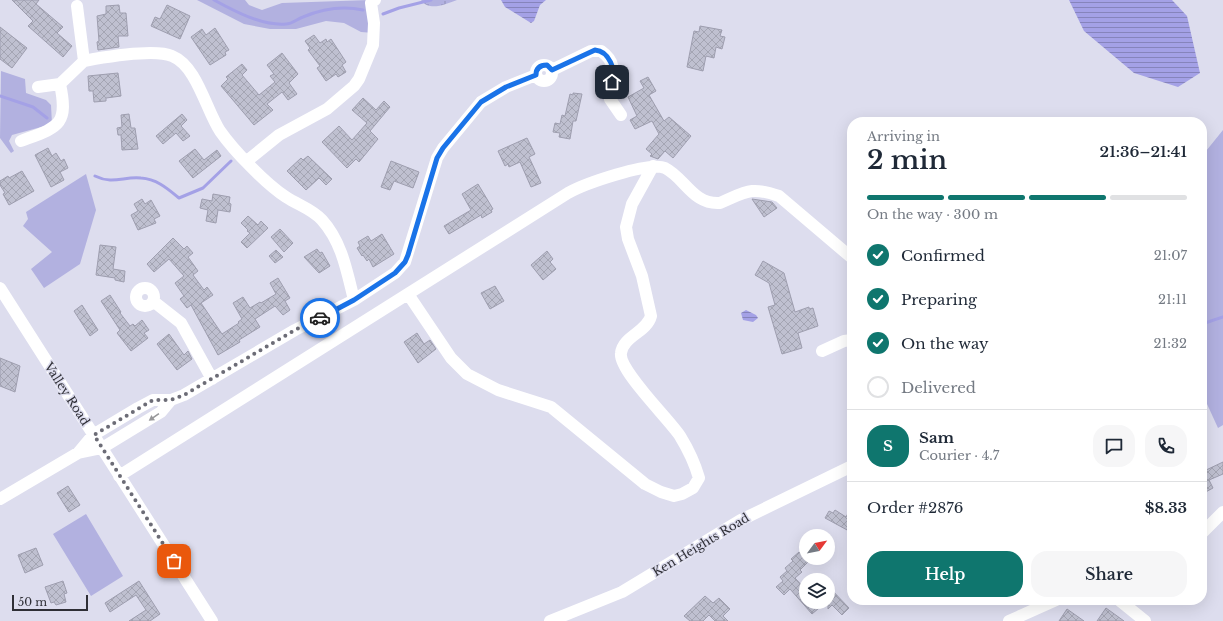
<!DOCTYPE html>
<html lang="en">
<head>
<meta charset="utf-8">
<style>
	:root { --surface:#fff; --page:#f6f6f7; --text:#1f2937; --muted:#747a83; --line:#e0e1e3; --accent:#0f766e }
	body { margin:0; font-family:"Libre Baskerville",serif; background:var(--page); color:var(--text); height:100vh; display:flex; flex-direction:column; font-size:15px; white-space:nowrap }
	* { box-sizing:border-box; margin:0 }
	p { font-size:13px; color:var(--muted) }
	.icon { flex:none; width:22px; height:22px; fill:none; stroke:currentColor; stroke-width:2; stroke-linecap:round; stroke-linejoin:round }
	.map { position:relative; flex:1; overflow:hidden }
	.side { position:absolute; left:847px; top:117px; width:360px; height:488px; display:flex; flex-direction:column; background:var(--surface); border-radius:16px; box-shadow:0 4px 16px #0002 }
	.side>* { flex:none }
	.needle { width:26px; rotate:58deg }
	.tools { position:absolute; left:799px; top:529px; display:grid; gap:8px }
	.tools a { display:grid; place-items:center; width:36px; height:36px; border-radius:50%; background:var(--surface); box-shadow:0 4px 16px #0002; font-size:20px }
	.scale { position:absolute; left:12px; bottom:10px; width:76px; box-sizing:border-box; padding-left:4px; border:2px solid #2f2f36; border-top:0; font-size:11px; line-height:14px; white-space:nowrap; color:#2f2f36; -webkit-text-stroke:3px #dde; paint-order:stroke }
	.pin { position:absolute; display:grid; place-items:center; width:34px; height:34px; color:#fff; margin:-17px; border-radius:8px; box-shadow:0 2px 6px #0006 }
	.courier { position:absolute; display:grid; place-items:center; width:40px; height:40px; margin:-20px; border:3px solid #1a73e8; border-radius:50%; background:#fff; color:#222; box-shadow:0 1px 5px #0007 }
	.summary em { font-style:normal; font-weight:600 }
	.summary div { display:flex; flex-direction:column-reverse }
	.summary { display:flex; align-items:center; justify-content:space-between; height:68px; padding:0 20px }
	h1 { font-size:26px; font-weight:600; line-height:30px }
	.bar { display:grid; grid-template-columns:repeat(4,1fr); gap:6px 4px; align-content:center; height:48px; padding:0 20px }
	.bar i { height:5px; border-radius:3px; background:var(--line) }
	.bar .current { background:var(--accent) }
	.bar p { grid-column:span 4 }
	.line { display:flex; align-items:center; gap:10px; padding:0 20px; border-top:1px solid var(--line) }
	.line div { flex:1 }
	.round { display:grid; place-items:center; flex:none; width:42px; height:42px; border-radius:16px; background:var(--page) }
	ol { padding:0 20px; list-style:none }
	li { display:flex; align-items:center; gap:12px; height:44px }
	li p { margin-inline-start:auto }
	li .icon { padding:4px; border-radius:50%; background:var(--accent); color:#fff; stroke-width:4 }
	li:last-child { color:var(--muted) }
	li i { width:22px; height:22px; border:2px solid var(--line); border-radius:50% }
	.cta { display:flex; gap:8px; margin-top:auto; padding:8px 20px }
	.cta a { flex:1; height:46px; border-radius:16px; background:var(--accent); color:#fff; font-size:16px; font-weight:600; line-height:46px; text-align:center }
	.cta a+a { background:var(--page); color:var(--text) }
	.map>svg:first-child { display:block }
	.green { fill:#b2b1e0 }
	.wetland { fill:url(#wetland-marsh) }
	.water { fill:url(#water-rules) }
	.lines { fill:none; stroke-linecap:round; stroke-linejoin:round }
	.stream { stroke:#a4a1e6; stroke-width:3 }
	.building { fill:url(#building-cross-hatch); stroke:#9e9eaf }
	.minor { stroke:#fff; stroke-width:12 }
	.oneway { fill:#97979a }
	.done { stroke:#6c6c76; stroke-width:4; stroke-dasharray:0 7.2 }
	.route { stroke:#1a73e8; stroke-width:5 }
	.labels { text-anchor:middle; stroke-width:3; stroke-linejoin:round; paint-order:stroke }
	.street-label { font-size:12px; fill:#2f2f36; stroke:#dde }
</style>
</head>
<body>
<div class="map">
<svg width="1223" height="621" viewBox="0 0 1223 621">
	<defs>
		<pattern id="wetland-marsh" width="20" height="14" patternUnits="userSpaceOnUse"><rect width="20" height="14" fill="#b2b1e0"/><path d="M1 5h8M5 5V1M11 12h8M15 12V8" fill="none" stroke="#9190b6"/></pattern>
		<pattern id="water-rules" width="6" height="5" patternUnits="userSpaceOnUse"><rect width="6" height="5" fill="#a4a1e6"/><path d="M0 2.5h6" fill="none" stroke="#8684bb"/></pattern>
		<pattern id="building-cross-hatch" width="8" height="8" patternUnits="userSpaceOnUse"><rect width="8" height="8" fill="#bfc0d0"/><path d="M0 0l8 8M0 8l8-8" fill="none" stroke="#a4a5b3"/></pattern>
	</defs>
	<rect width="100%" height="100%" fill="#dde"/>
	<path class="green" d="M197,0H245L249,5L262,10L282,3L370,0L374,33L361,32L344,23L326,21L296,29H270L244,24Z
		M1,71L25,79L26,93L46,100L51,105L52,124L12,135L9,141L14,151L11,153L0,138Z
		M1223,130V425L1218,428L1202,393V156Z
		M86,174L96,210L80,264L44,288L31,269L52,252L23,226L28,219L26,212Z
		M86,514L123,576L91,596L53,534Z"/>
	<path class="wetland" d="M421,0H457C446,4 429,12 421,0Z"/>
	<path class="water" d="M501,0H546L540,5L534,21L531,23L505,7Z
		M1069,0H1172L1187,16L1200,73L1178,87L1134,73L1084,31Z
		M746,310L756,315L758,318L753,322L743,320L741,313Z"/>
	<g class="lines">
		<path class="stream" d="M214,0C234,11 262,26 286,24C292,24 297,19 303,17C322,9 344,6 363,10
			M383,14L399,8L431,0
			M0,96L33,107L47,118
			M95,176C113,185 124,176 141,178C157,179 168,189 179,198L203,188L231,161
			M1202,324L1223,317"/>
	</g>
	<path class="building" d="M12,0H39L36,4L63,27L57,33L72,46L63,57L28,26L33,21Z
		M119,5L120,13H126L128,36H118L119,47L98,50L97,42L99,41L97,16L106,14V6Z
		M167,5L190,16L180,39L151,26L155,17L160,19Z
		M700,26L722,30L720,36L725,37L722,49L716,47L714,58L706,56L703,71L687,67L694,31L699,32Z
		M0,27L27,48L12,68L0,59Z
		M215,28L229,50L225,52L226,55L210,65L191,37L202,29L206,35Z
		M314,35L320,43L326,39L327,42L331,39L346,62L342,65L346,72L338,77L336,74L326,81L317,68L320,66L308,50L310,48L305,41Z
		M282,53L298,74L289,83L297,94L288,100L282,92L267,104L273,110L254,125L221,86L228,79L226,77L242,64L247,70L242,75L259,95L275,82L270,76L274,74L267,65Z
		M118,73L121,96L106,98V101L94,102L93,91H89L88,76Z
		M648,77L656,91L649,95L664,121L669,117L691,136L673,158L665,151L658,159L650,156L652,154L646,149L659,134L652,121L635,129L630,120L637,116L628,97L644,88L640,81Z
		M573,93L582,94L576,121H573L570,139L559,137L560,133L553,132L555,123L560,124L562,115L565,116L570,94L573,95Z
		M363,98L376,110L384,101L390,107L370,131L378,139L359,162L356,159L347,168L322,142L339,126L352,140L367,123L352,110Z
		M129,114L131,128H135L138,149L122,150L121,135H118L117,128L122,127L121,115Z
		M182,114L187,120L181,126L190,136L183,141L176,133L163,144L156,136Z
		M527,138L535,154L529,157L541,183L531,187L520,162L509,167L508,164L505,166L498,151Z
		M48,148L52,156L56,153L61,161L64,159L68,168L60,172L64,180L51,187L35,155Z
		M195,149L204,160L217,150L221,156L193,178L179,161Z
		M308,156L332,179L326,185L319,178L306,190L287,171L301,158L303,160Z
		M391,161L419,172L413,188L394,181L390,190L381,187Z
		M22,171L34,191L9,205L3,194L5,193L0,185V181L8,176L9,178Z
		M478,184L493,209L491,210L492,212L482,218L481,215L449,234L444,226L471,210L462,194Z
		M213,194L230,197L229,203L231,204L230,212L218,210L216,223L206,221L208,210L200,208L202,199L212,201Z
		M142,199L145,204L151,200L160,216L154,219L156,223L138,230L131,215L138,211L134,204Z
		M752,199L772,202L777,208L764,217Z
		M248,216L258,225L261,221L268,228L247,248L241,242L250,233L247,231L248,230L241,223Z
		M280,229L293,243L284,252L271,237Z
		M382,234L394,254L373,267L369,259L367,261L363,255L362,256L357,248L360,246L358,242L368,236L371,241Z
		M173,238L184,249L187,246L193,253L188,257L198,271L193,275L204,290L207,287L213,295L201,303L222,334L239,323L238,322L242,319L233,303L243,297L250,308L260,302L261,303L276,294L270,283L278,278L290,298L285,301L290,310L283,315L275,306L255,319L260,327L239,340L240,342L218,355L191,305L187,308L180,299L184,296L175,283L184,276L169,259L154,272L147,264Z
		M100,245L116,247L113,269L125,271L124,282L115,280V278L96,275Z
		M317,249L320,253L322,252L330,266L319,273L304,257Z
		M276,250L283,257L275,263L269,256Z
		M547,251L553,259L550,262L556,269L543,280L531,265Z
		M763,261L784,273L795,312L809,307V309L813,308L818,326L798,333L802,348L782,354L768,307L775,305L769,283L755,275Z
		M495,286L504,301L490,309L481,293Z
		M110,295L121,312L120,313L130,326L133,324L135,326L142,320L149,330L144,333L148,338L131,351L117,333L120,330L101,301Z
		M82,305L98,330L90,336L74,311Z
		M417,333L424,344L430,340L436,349L418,363L404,342Z
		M169,334L184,355L188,351L192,359L177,370L157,344Z
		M0,358L20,366L15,392L0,386Z
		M1223,462V474L1209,480L1213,488L1202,494V466L1204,471Z
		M68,486L80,505L69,512L57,493Z
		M852,506V525L849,531L825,518L829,511L833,513L835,510L846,517Z
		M36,548L43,565L25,573L18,555Z
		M799,552L808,562L800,570L802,572L795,578L806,590V602H826L812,614L790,589L784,595L776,587L783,581L780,577L787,571L785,568L793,561L791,559Z
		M63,581L67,593L64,594L66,602L56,605L54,602L51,603L45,587Z
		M139,581L160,614L150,621H129L146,610L136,595L110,612L105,603Z
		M828,586L849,608L842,615L832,605L828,609Z
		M705,596L713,603L719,598L730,609L723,616L728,621H715L709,615L703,621H690L684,616Z
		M1106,608L1124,621H1097Z
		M1067,609L1084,621H1059Z"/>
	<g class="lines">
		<path class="minor" d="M77,6L84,61
			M536 73a8 8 0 1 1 16 0a8 8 0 1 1-16 0Z
			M552,70L591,51H601C622,66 608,80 610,99L621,115
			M38,87L60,84L84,61L94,59C112,56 156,49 172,56C197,66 206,110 220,131C234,151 266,184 286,197C298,205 312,209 322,220C342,242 347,272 354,300
			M21,141C58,127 69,126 60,84
			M247,161L279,135L327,109L354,86L359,79L373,45L374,23L371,3L375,0
			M0,288L212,621
			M136 297a9 9 0 1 1 18 0a9 9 0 1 1-18 0Z
			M408,294L451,358L467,374L498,390L551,407L645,484L661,492L674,496L682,494L693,488L699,478C695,464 688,449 680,436C669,419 618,370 621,353C623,336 647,332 651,316L642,276L628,239L626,227L632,204L653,166
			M153,301L181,323L212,379
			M822,351L844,341L852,340
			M78,453L93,435L138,408L153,400H171L184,395L295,330L354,300L395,273L405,262L437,158L443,148L481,102L506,87L536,75
			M119,476L568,193C584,184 649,161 665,168C685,178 693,205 720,203C746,192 750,186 779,196L852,258
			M0,499L78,453L102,448L161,412L171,400
			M1202,533L1223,512
			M1119,600L1145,621
			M550,621L622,592L741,520L852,466
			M1009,621L1056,600"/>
	</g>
	<defs><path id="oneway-solid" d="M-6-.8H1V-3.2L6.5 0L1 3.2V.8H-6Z"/></defs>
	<use class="oneway" href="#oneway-solid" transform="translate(154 417) rotate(145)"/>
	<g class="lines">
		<path class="done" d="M174,561L94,435L153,400H171L184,395L295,330L320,318"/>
		<path class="route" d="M320,318L354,300L395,273L405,262L408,255L437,158L443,148L481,102L506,87L536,75C536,68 540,65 547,65L552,70L595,50C609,51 617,71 612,82"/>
	</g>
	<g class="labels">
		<g class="street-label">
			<text transform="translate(67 394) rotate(57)" y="4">Valley Road</text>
			<text transform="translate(701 545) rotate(-31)" y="4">Ken Heights Road</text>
		</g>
	</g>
</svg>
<div class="tools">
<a><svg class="needle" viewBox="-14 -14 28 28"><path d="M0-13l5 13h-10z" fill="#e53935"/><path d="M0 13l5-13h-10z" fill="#747a83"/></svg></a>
<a><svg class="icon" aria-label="layers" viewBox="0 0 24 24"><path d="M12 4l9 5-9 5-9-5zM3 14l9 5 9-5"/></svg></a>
</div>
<div class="scale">50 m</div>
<div class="pin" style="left:174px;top:561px;background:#ea580c"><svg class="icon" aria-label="bag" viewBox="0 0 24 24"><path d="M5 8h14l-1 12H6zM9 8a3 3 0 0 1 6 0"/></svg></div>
<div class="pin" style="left:612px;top:82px;background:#1f2937"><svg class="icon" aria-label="home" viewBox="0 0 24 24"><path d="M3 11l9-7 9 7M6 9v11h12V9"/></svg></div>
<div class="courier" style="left:320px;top:318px"><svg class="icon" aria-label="car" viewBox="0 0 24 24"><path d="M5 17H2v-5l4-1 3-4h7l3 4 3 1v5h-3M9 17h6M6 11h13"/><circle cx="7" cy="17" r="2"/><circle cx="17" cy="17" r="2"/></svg></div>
<section class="side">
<div class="summary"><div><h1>2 min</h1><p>Arriving in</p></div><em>21:36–21:41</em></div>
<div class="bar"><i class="current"></i><i class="current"></i><i class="current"></i><i></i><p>On the way · 300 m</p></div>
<ol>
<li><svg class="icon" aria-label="check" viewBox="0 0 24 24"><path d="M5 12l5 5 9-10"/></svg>Confirmed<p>21:07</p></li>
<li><svg class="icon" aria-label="check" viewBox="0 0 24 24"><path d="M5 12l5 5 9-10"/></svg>Preparing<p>21:11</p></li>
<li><svg class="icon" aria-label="check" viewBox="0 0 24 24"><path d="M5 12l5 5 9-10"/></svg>On the way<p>21:32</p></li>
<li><i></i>Delivered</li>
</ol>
<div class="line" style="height:72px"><b class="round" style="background:var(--accent);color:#fff">S</b><div><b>Sam</b><p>Courier · 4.7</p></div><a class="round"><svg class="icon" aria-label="chat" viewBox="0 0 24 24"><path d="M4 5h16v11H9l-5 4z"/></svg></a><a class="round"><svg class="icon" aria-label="phone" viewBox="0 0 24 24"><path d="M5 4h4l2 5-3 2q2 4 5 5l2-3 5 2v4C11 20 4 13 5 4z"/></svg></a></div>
<div class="line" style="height:52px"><div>Order #2876</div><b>$8.33</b></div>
<div class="cta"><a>Help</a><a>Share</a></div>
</section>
</div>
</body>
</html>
